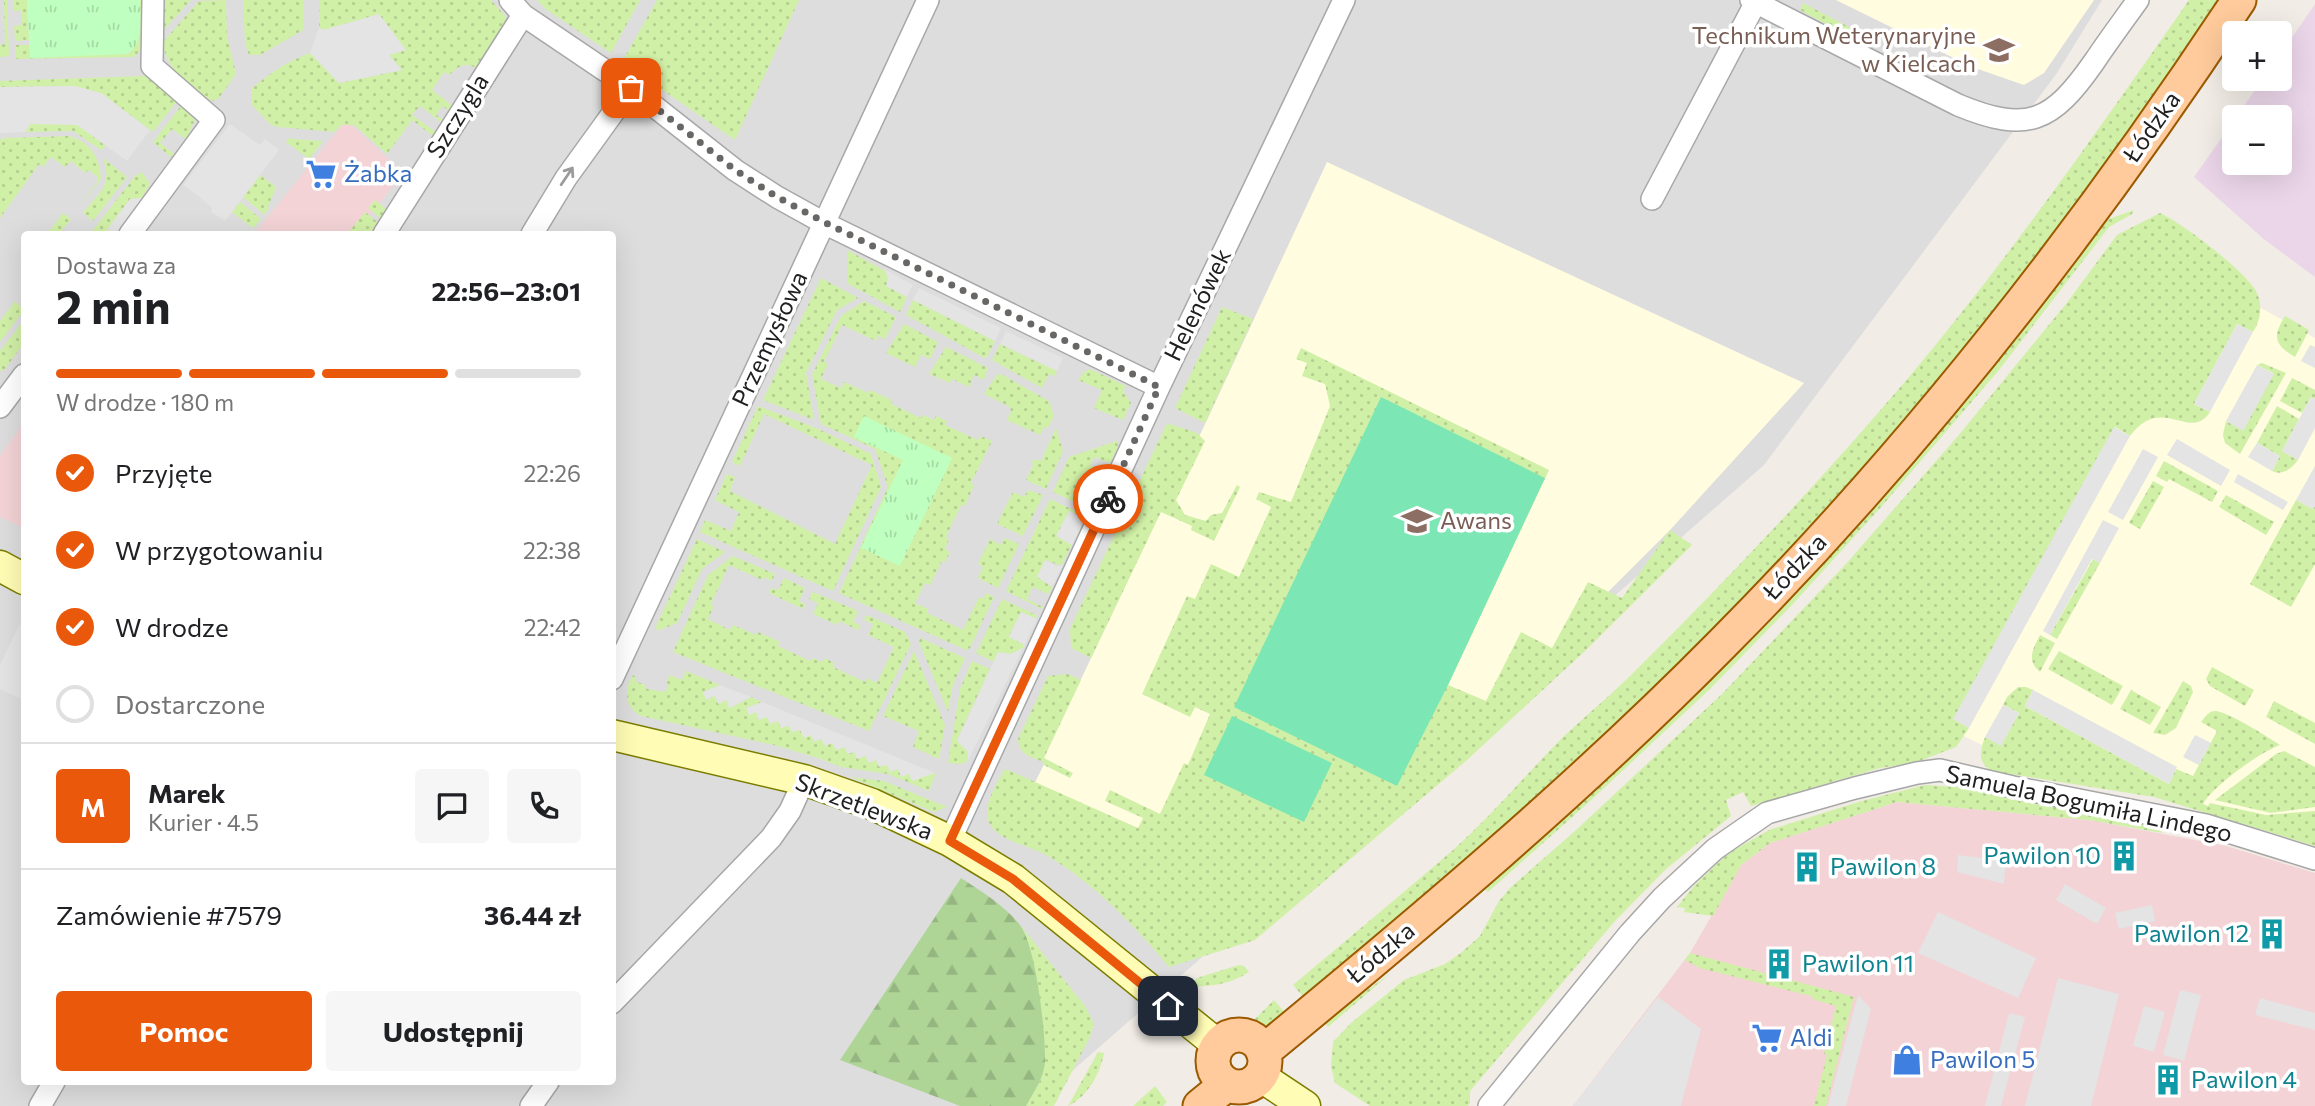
<!DOCTYPE html>
<html lang="pl">
<head>
<meta charset="utf-8">
<style>
	:root { --surface:#fff; --page:#f6f6f6; --text:#202124; --muted:#757577; --line:#e0e0e0; --accent:#ea580c }
	body { margin:0; font-family:Commissioner,sans-serif; background:var(--page); color:var(--text); height:100vh; display:flex; flex-direction:column; font-size:26px; white-space:nowrap }
	* { box-sizing:border-box; margin:0 }
	p { font-size:23px; color:var(--muted) }
	.icon { flex:none; width:38px; height:38px; fill:none; stroke:currentColor; stroke-width:2; stroke-linecap:round; stroke-linejoin:round }
	.map { position:relative; flex:1; overflow:hidden }
	.sheet { position:absolute; left:21px; top:231px; width:595px; height:854px; display:flex; flex-direction:column; background:var(--surface); border-radius:7px; box-shadow:0 7px 28px #0002 }
	.sheet>* { flex:none }
	.controls { position:absolute; left:2222px; top:21px; display:grid; gap:14px }
	.controls a { display:grid; place-items:center; width:70px; height:70px; border-radius:7px; background:var(--surface); box-shadow:0 7px 28px #0002; font-size:35px }
	.pin { position:absolute; display:grid; place-items:center; width:60px; height:60px; color:#fff; margin:-30px; border-radius:14px; box-shadow:0 4px 10px #0006 }
	.courier { position:absolute; display:grid; place-items:center; width:70px; height:70px; margin:-35px; border:5px solid #ea580c; border-radius:50%; background:#fff; color:#222; box-shadow:0 2px 9px #0007 }
	.summary em { font-style:normal; font-weight:700 }
	.summary div { display:flex; flex-direction:column-reverse }
	.summary { display:flex; align-items:center; justify-content:space-between; height:119px; padding:0 35px }
	h1 { font-size:46px; font-weight:700; line-height:52px }
	.bar { display:grid; grid-template-columns:repeat(4,1fr); gap:10px 7px; align-content:center; height:84px; padding:0 35px }
	.bar i { height:9px; border-radius:5px; background:var(--line) }
	.bar .selected { background:var(--accent) }
	.bar p { grid-column:span 4 }
	.line { display:flex; align-items:center; gap:18px; padding:0 35px; border-top:2px solid var(--line) }
	.line div { flex:1 }
	.round { display:grid; place-items:center; flex:none; width:74px; height:74px; border-radius:7px; background:var(--page) }
	ol { padding:0 35px; list-style:none }
	li { display:flex; align-items:center; gap:21px; height:77px }
	li p { margin-inline-start:auto }
	li .icon { padding:7px; border-radius:50%; background:var(--accent); color:#fff; stroke-width:4 }
	li:last-child { color:var(--muted) }
	li i { width:38px; height:38px; border:4px solid var(--line); border-radius:50% }
	.action { display:flex; gap:14px; margin-top:auto; padding:14px 35px }
	.action a { flex:1; height:80px; border-radius:7px; background:var(--accent); color:#fff; font-size:28px; font-weight:700; line-height:80px; text-align:center }
	.action a+a { background:var(--page); color:var(--text) }
	.map>svg:first-child { display:block }
	.residential { fill:#dedddd; fill-rule:evenodd }
	.commercial { fill:#f3d3d5 }
	.industrial { fill:#ebd6e9 }
	.education { fill:#fffce0 }
	.grass { fill:url(#grass-dots) }
	.forest { fill:url(#forest-firs) }
	.park { fill:url(#park-tufts) }
	.pitch { fill:#7ce7b4 }
	.parking { fill:#e4e4e4 }
	.lines { fill:none; stroke-linecap:round; stroke-linejoin:round }
	.street-casing { stroke:#a7a7a7; stroke-width:24 }
	.secondary-casing { stroke:#7b7d00; stroke-width:33 }
	.primary-casing { stroke:#9b5a00; stroke-width:37 }
	.street { stroke:#fff; stroke-width:21 }
	.secondary { stroke:#fffcb5; stroke-width:30 }
	.primary { stroke:#ffcb9c; stroke-width:33 }
	.oneway { stroke:#9b9b9b }
	.done { stroke:#696765; stroke-width:7; stroke-dasharray:0 12.6 }
	.route { stroke:#ea580c; stroke-width:9 }
	.labels { text-anchor:middle; stroke-width:7; stroke-linejoin:round; paint-order:stroke }
	.education-label { font-size:24px; fill:#785e54; stroke:#fff; text-anchor:end }
	.street-label { font-size:24px; fill:#202020; stroke:#fff }
	.shop-label { font-size:24px; fill:#366cbe; stroke:#fff; text-anchor:start }
	.culture-label { font-size:24px; fill:#0d838f; stroke:#fff; text-anchor:start }
</style>
</head>
<body>
<div class="map">
<svg width="2315" height="1106" viewBox="0 0 2315 1106">
	<defs>
		<pattern id="grass-dots" width="8" height="8" patternUnits="userSpaceOnUse" patternTransform="scale(1.75)"><rect width="8" height="8" fill="#d1f0a7"/><path d="M2 2h.1M6 6h.1" fill="none" stroke="#b3ce8f" stroke-width="1.8" stroke-linecap="round"/></pattern>
		<pattern id="forest-firs" width="22" height="20" patternUnits="userSpaceOnUse" patternTransform="scale(1.75)"><rect width="22" height="20" fill="#aed496"/><path d="M5 1l3.5 6h-7zM16 11l3.5 6h-7z" fill="#95b681"/></pattern>
		<pattern id="park-tufts" width="24" height="20" patternUnits="userSpaceOnUse" patternTransform="scale(1.75)"><rect width="24" height="20" fill="#bfffbf"/><path d="M3 7l-1-3M5 7V3M7 7l1-3M15 17l-1-3M17 17v-4M19 17l1-3" fill="none" stroke="#a4daa4"/></pattern>
	</defs>
	<rect width="100%" height="100%" fill="#f1ece5"/>
	<path class="residential" d="M0,0H2102L2057,73L1764,465L1032,1106H0ZM24,234H612V1082H24Z"/>
	<path class="commercial" d="M346,120L404,173L354,234H254Z
		M24,423V528L0,517V456Z
		M1897,802L2089,820L2226,846L2315,873V1106H1573L1690,953L1741,865L1770,843Z"/>
	<path class="industrial" d="M2315,4V277L2265,240L2194,177L2235,119V163H2280V117H2236L2263,79H2280V55Z"/>
	<path class="education" d="M1836,0H2094L2044,73L2024,85L1972,67Z
		M1327,162L1804,383L1670,530L1381,819L1200,896L1014,826L1046,760L1043,759L1161,511L1163,512L1207,420Z
		M2243,298L2315,338V840L2161,791L1982,754V745L1964,736L1957,743L1921,614Z"/>
	<path class="grass" d="M4,0H7L9,56L0,57V45L5,44Z
		M13,0H27L29,40L15,41L14,26L21,25V11H13Z
		M140,0H145L144,47L134,57L15,59V45H29L30,58L131,52L140,25Z
		M164,0H191L163,31L162,27Z
		M226,0L227,36L236,74L219,98L213,101C192,91 164,67 163,42L199,1Z
		M243,0H303V30L260,55H249L245,43Z
		M320,0H491L506,17V25L478,69C465,61 459,66 449,75L444,72L432,90L454,107V114L442,106L436,115L448,123L446,126L420,106L412,115L440,135L437,139L412,120L387,154L354,125H341L335,132L278,127L271,125L251,104V89C269,74 288,61 310,53L339,83L402,70L389,55L405,49L319,28Z
		M537,0H640L611,53L547,10Z
		M657,0H799L735,140L622,62Z
		M2189,0H2220L2146,110L2046,249L1944,378L1778,565L1628,715L1490,840L1305,999L1293,985C1346,940 1400,896 1452,851C1491,816 1524,777 1560,740C1586,715 1614,693 1639,667C1733,574 1823,478 1909,377C2010,257 2099,129 2189,0Z
		M1803,3L1872,39L1856,40L1800,10Z
		M145,76L151,78L177,101L153,132L110,100L75,86L0,87V81Z
		M181,106L195,120L186,139L172,129L160,143L174,154L171,157L153,142Z
		M72,123L82,126L106,145L101,150L73,131L25,132L30,124Z
		M69,136C91,142 100,158 101,179L79,208L97,182L98,177L88,170L85,173L71,161L65,167L51,157L43,167L39,164L0,218V140L4,138Z
		M289,138L293,139L323,141L309,159L286,142Z
		M103,158L127,177L93,221L83,213C99,192 113,186 103,158Z
		M142,172L150,184L142,198L130,199L104,234H90L135,176Z
		M260,175L276,187L265,215L243,197Z
		M375,200L391,213L378,234H347L365,212L380,224L384,221L368,208Z
		M240,202L261,219L253,228L232,212Z
		M2134,210L2132,214L2109,227L1999,370L1882,506L1792,605L1710,689L1588,803L1488,892L1485,890L1502,870L2099,226L2106,220Z
		M63,213L71,219L59,234H47Z
		M2160,213C2182,223 2244,270 2256,291C2263,304 2261,320 2253,332L2237,324L2194,404L2210,412C2190,443 2162,393 2130,436L2115,427L1954,719L1969,728L1956,747L1914,763L1880,768L1751,806L1743,792L1726,800L1731,816L1666,869L1615,921L1470,1091V1103L1468,1106H1370L1335,1083L1331,1067L1333,1042L1351,1023L1404,980L1445,964L1462,952L1480,936L1499,901L1510,888L1575,831L1722,694L1845,565L1958,436L2066,304L2117,235Z
		M847,250L887,272V286L907,297L900,312L847,283Z
		M821,278L858,298L837,310L806,373L814,420L763,400Z
		M913,300L995,341L987,357L985,358L906,315Z
		M15,301L24,310L0,342V321Z
		M864,301L896,317L885,339L878,336L876,341L842,325L824,362L828,364L821,379L841,388L844,382L868,393L870,390L892,400L891,404L921,418L923,415L934,420L936,416L947,421L945,425L978,440L981,436L992,441L971,483L974,485L965,506L961,505L946,537L949,539L945,549L950,552L945,562L942,561L930,585L925,583L915,603L928,609L927,613L963,630L979,597L983,599L986,593L994,597L970,648L966,650L839,593L888,487L875,449L821,424L812,375L841,316Z
		M1222,307L1253,319L1205,423L1175,408Z
		M2285,316L2309,330L2295,357C2273,344 2273,336 2285,316Z
		M24,320V343L5,369L0,371V351Z
		M904,324L938,342L930,359L921,355L915,367L886,353Z
		M1000,344L1057,371L1054,376L1049,374L1042,388L992,360Z
		M946,347L988,368L984,380L974,375L969,387L952,379L950,383L929,374Z
		M1301,348L1549,470L1448,685L1486,701L1521,632L1552,648L1588,582L1622,598L1670,530L1692,545L1585,651L1467,760L1255,940L1169,967C1135,926 1093,882 1046,855C1029,845 995,841 988,820C983,804 997,784 1004,770H1008L1138,828L1143,818L1105,801L1110,790L1160,814L1184,763L1188,765L1210,714L1195,707L1190,717L1142,694L1187,596L1195,599L1211,564L1239,577L1271,507L1256,499L1259,492L1291,502L1330,406L1325,384L1302,376L1307,363L1296,359Z
		M2262,363L2286,373L2240,454L2225,443L2223,435L2226,421L2243,430L2273,373L2257,365Z
		M1090,369L1126,386L1123,391L1131,403L1123,420L1094,408L1102,390L1078,380L1083,373Z
		M1001,374L1049,401L1054,416L1048,428L1044,427L1040,435L1007,420L1011,411L1010,407L984,394L997,375Z
		M2292,378L2315,390V399L2311,397L2302,413L2280,401Z
		M758,406L816,428L871,454L881,487L833,591L700,532L705,520L731,531L739,512L715,500L727,474L735,477L730,491L835,544L872,465L764,414L740,466L732,462Z
		M2277,406L2299,419L2282,451L2298,460C2291,469 2283,476 2272,471L2280,456L2257,443Z
		M1170,424L1197,433L1205,441L1176,500L1185,515L1206,521L1211,515L1222,513L1237,485L1240,487L1214,541L1191,530L1192,526L1161,512L1091,658L1071,648L1070,629L1166,425Z
		M1056,428L1063,451L1046,489L1026,480L1033,465L1032,462L1035,459L1041,461Z
		M1117,441L1118,447L1110,463L1094,457L1090,465L1102,471L1104,476L1100,477L1088,471L1080,487L1095,497L1089,509L1053,492L1069,457Z
		M2164,461L2218,491L2212,502L2169,479L2167,482L2156,476Z
		M2153,481L2164,487L2140,529L2129,523Z
		M1028,490L1043,495L1023,536L997,524L1013,492L1024,497Z
		M2226,495L2274,522L2266,535L2219,507Z
		M1050,499L1086,516L1082,517L1069,511L1057,536L1072,545L1061,566L1046,560L1052,587L1049,594L1032,587L1027,599L1043,607L1042,609L1006,591Z
		M2296,500L2313,509L2315,506V564L2291,607L2250,584Z
		M1005,538L1019,544L998,588L978,578L983,567L978,564L990,539L1001,545Z
		M697,539L725,552L702,569L677,623L657,631L656,626Z
		M733,556L775,574L772,581L764,577L762,580L729,565L711,604L714,606L708,619L730,630L733,625L756,635L758,632L780,642L778,646L810,661L813,658L822,662L825,658L834,663L833,667L865,682L867,678L877,683L894,647L868,635L873,624L864,620L867,615L905,632L911,644L869,731L673,652L708,575Z
		M2093,559L2100,563L2057,639L2050,635Z
		M784,578L805,588L799,601L805,604L803,609L769,593L771,588L778,590Z
		M813,592L858,611L853,622L860,625L858,630L839,621L837,625L813,614L818,603L809,599Z
		M1002,599L1038,616L1035,618L1021,612L1009,636L1023,644V648L1011,654L998,653L994,662L976,653Z
		M2040,635L2055,643L2040,672C2026,660 2033,649 2040,635Z
		M920,638L965,658L953,685L948,712L919,642Z
		M914,651L945,725L939,759L913,747L919,731L883,716Z
		M2059,651L2123,686L2112,705L2048,669Z
		M972,661L990,669L957,740L968,752V761L961,764L948,763L960,689Z
		M2212,667L2254,690L2245,706L2210,686L2206,679Z
		M686,671L720,685L703,692L727,700L730,708L751,697L762,702L746,708L833,743L837,750L844,747L909,774L936,773L929,791L888,774L841,767L818,758L774,745L641,716C625,707 623,691 633,675L636,677L635,681L645,685L647,689L665,692L669,685L666,684L670,675L682,680Z
		M1068,674L1081,680L1044,758L1073,773L1070,778L1044,765V762C1031,757 1019,755 1018,739L1048,676Z
		M2183,681L2191,686L2193,692L2176,728L2165,735L2153,733Z
		M2018,687H2026L2033,690L2025,706L2169,784L2176,769L2193,776L2217,731L2201,722C2205,717 2208,712 2214,711C2224,709 2270,738 2280,745C2260,752 2213,786 2203,804L2208,806L2210,803L2266,815L2315,811V846L2154,797L1991,771C1977,761 1980,751 1985,737L2001,745L2019,713L2003,705L2007,697Z
		M2131,690L2161,707L2150,725L2120,709Z
		M2274,701L2315,723V744L2266,717Z
		M2284,751L2315,767V807L2271,813L2215,800L2276,754Z
		M850,777L884,781L947,807L934,812Z
		M1925,785L1957,787L2036,803L2164,823L2162,833L2089,820L1897,802L1770,843L1741,865L1713,916L1684,912L1685,908L1677,907L1694,886L1727,854L1769,830L1858,802Z
		M1021,926L1085,1006L1094,1024L1090,1037L1054,1106H1026L1041,1079L1045,1062L1026,935Z
		M1690,953L1854,997L1826,1106H1814L1827,1055L1824,1054L1836,1006L1813,999L1811,996L1700,968L1685,960Z
		M1239,965L1244,966L1249,972C1230,984 1212,987 1189,986L1197,978Z
		M1391,973L1328,1027L1324,1021Z
		M1274,1000L1287,1015C1274,1024 1263,1036 1247,1033L1248,1026Z
		M1098,1052L1104,1053C1100,1074 1088,1096 1068,1106Z
		M1155,1086L1167,1102L1163,1106H1133Z"/>
	<path class="forest" d="M961,878C982,892 1004,905 1020,925C1036,946 1046,1034 1045,1062C1044,1078 1033,1093 1026,1106H960L840,1060Z"/>
	<path class="park" d="M27,0H140C140,17 145,46 126,54L30,58Z
		M864,416L952,458L900,566L861,548L903,460L854,437Z"/>
	<path class="pitch" d="M1381,397L1545,478L1448,685L1397,786L1234,707Z
		M1232,716L1332,763L1304,822L1204,775Z"/>
	<path class="parking" d="M379,14L406,50L389,55L402,70L339,83L310,53L319,28L323,30Z
		M75,86L101,93L150,130L127,161L77,125L30,124L25,132L0,133V87Z
		M230,124L260,145L265,139L279,150L225,221L211,212L212,208L196,194L183,185Z
		M142,198L115,234H104L130,199Z
		M884,269L913,285L907,297L886,286L888,278Z
		M919,288L1001,328L995,341L913,300Z
		M2237,324L2253,332L2210,412L2194,404Z
		M1006,331L1063,358L1057,371L1000,344Z
		M2310,345L2315,347V368L2301,361Z
		M2257,365L2274,374L2243,431L2226,421Z
		M2311,397L2315,399V428L2298,460L2282,451Z
		M2114,427L2130,436L1969,728L1953,719Z
		M2177,439L2230,470L2221,486L2167,455Z
		M2257,443L2280,456L2272,471L2248,457Z
		M2143,449L2158,457L2123,520L2108,512Z
		M2315,466V506L2313,509L2296,500Z
		M2238,474L2288,502L2283,510L2234,482Z
		M1069,511L1082,517L1086,516L1072,545L1056,536Z
		M2103,520L2119,528L2100,563L2092,559L2050,635L2043,631Z
		M1045,560L1057,566L1063,565L1052,587L1037,577Z
		M1021,612L1037,619L1023,648L968,761V752L957,741L998,652L1011,654L1023,648V644L1009,637Z
		M23,617H24V700L0,689V665Z
		M720,685L751,697L729,708L727,700L718,704L715,696L706,700L703,692Z
		M2033,690L2177,767L2169,784L2025,706Z
		M762,702L935,773L912,781L909,774L901,777L898,769L890,772L887,765L879,767L876,760L869,763L865,756L857,759L854,752L848,754L844,747L836,750L832,743L825,746L821,739L814,742L811,735L804,738L800,730L792,732L789,726L781,728L778,721L770,724L767,717L759,720L756,712L749,715L746,708Z
		M2003,705L2019,713L2001,746L1985,737Z
		M2195,735L2211,743L2199,765L2183,757Z
		M1958,855L2006,861L2004,884L1957,872Z
		M2065,884L2106,908L2097,924L2056,900Z
		M2152,905L2155,921L2119,929L2115,913Z
		M1938,912L2036,958L2018,998L1918,953Z
		M2058,978L2119,994L2091,1106H2025Z
		M2180,990L2201,995L2184,1061L2163,1055Z
		M1858,995L1871,1009L1846,1106H1828Z
		M1658,997L1701,1029L1681,1106H1573Z
		M2260,998L2315,1013V1030L2255,1015Z
		M2144,1006L2165,1012L2154,1052L2133,1046Z
		M2009,1013L2025,1017L2001,1106H1985Z"/>
	<g class="lines">
		<g class="street-casing">
			<path id="street" d="M510,0L523,15L631,88L735,170L777,197L824,223L1159,387
				M1751,0L1958,105C2028,134 2052,122 2094,62C2108,41 2123,21 2138,0
				M1652,199L1757,0
				M130,234L214,120L152,66L153,0
				M384,234L523,15
				M532,234L566,178L631,88
				M0,407L24,375
				M612,679L928,0
				M950,841L1159,387L1344,0
				M612,1003L771,838L790,811L804,780
				M40,1106L54,1082
				M531,1106L548,1082
				M1489,1106L1630,933L1662,898L1715,849L1767,813L1855,788L1917,773L1940,770L2013,787L2206,825L2315,859"/>
		</g>
		<g class="secondary-casing">
			<path id="secondary" d="M0,566L24,579
				M612,735L804,780L872,804L950,841L1013,879L1218,1045
				M1260,1076L1305,1106"/>
		</g>
		<g class="primary-casing">
			<path id="primary" d="M1213 1061a26 26 0 1 1 52 0a26 26 0 1 1-52 0Z
				M1263,1052C1421,922 1579,789 1723,643C1917,448 2087,230 2239,0
				M1200,1106L1227,1084"/>
		</g>
		<use href="#street" class="street"/>
		<use href="#secondary" class="secondary"/>
		<use href="#primary" class="primary"/>
	</g>
	<defs><path id="oneway-shaft" d="M-6 0H5M1.5-3L5.5 0L1.5 3" fill="none" stroke-width="1.6" stroke-linecap="round" stroke-linejoin="round" transform="scale(1.75)"/></defs>
	<use class="oneway" href="#oneway-shaft" transform="translate(567 176) rotate(-56)"/>
	<g class="lines">
		<path class="done" d="M631,88L735,170L777,197L824,222L1159,387L1108,499"/>
		<path class="route" d="M1108,499L950,841L1013,879L1168,1006"/>
	</g>
	<defs>
		<g id="school-bare" transform="scale(2.415)"><path d="M0-5L7-2L0 1L-7-2ZM-4 1L0 2.5L4 1V4Q0 6-4 4Z" fill="#8d6e63" stroke="#fff" stroke-width="2.5" paint-order="stroke"/></g>
		<g id="supermarket-bare" transform="scale(2.415)"><path d="M-6-5.5h2.5l.6 2H6L4.5 2H-2.5L-4.4-4H-6ZM-1.5 3.2a1.3 1.3 0 1 0 .1 0ZM3 3.2a1.3 1.3 0 1 0 .1 0Z" fill="#3f7fe0" stroke="#fff" stroke-width="2.5" paint-order="stroke"/></g>
		<g id="university-bare" transform="scale(2.415)"><path d="M0-5L7-2L0 1L-7-2ZM-4 1L0 2.5L4 1V4Q0 6-4 4Z" fill="#8d6e63" stroke="#fff" stroke-width="2.5" paint-order="stroke"/></g>
		<g id="building-bare" transform="scale(2.415)"><path d="M-4-6H4V6H1V3H-1V6H-4ZM-2.5-4.3h1.7v1.8h-1.7ZM.8-4.3h1.7v1.8H.8ZM-2.5-1h1.7V.8h-1.7ZM.8-1h1.7V.8H.8Z" fill="#0f9aa8" stroke="#fff" stroke-width="2.5" paint-order="stroke"/></g>
		<g id="shop-bare" transform="scale(2.415)"><path d="M-5-2.5h2.3a2.7 3.5 0 0 1 5.4 0H5L5.5 6h-11ZM-1.5-2.5h3a1.5 2.3 0 0 0-3 0Z" fill="#3f7fe0" stroke="#fff" stroke-width="2.5" paint-order="stroke"/></g>
	</defs>
	<g fill-rule="evenodd">
		<use href="#school-bare" x="1999" y="50"/>
		<use href="#supermarket-bare" x="321" y="174"/>
		<use href="#university-bare" x="1417" y="521"/>
		<use href="#building-bare" x="2124" y="856"/>
		<use href="#building-bare" x="1807" y="867"/>
		<use href="#building-bare" x="2272" y="934"/>
		<use href="#building-bare" x="1779" y="964"/>
		<use href="#supermarket-bare" x="1767" y="1038"/>
		<use href="#shop-bare" x="1907" y="1060"/>
		<use href="#building-bare" x="2168" y="1080"/>
	</g>
	<g class="labels">
		<g class="education-label">
			<text x="1976" y="44">Technikum Weterynaryjne<tspan x="1976" dy="28">w Kielcach</tspan></text>
			<text x="1440" y="529" text-anchor="start">Awans</text>
		</g>
		<g class="street-label">
			<text transform="translate(458 116) rotate(-58)" y="8">Szczygla</text>
			<text transform="translate(2152 127) rotate(-55)" y="8">Łódzka</text>
			<text transform="translate(1198 305) rotate(-64)" y="8">Helenówek</text>
			<text transform="translate(770 339) rotate(-65)" y="8">Przemysłowa</text>
			<text transform="translate(1795 567) rotate(-47)" y="8">Łódzka</text>
			<text transform="translate(2089 804) rotate(12)" y="8">Samuela Bogumiła Lindego</text>
			<text transform="translate(864 807) rotate(21)" y="8">Skrzetlewska</text>
			<text transform="translate(1381 953) rotate(-40)" y="8">Łódzka</text>
		</g>
		<g class="shop-label">
			<text x="344" y="182">Żabka</text>
			<text x="1790" y="1046">Aldi</text>
			<text x="1930" y="1068">Pawilon 5</text>
		</g>
		<g class="culture-label">
			<text x="2101" y="864" text-anchor="end">Pawilon 10</text>
			<text x="1830" y="875">Pawilon 8</text>
			<text x="2249" y="942" text-anchor="end">Pawilon 12</text>
			<text x="1802" y="972">Pawilon 11</text>
			<text x="2191" y="1088">Pawilon 4</text>
		</g>
	</g>
</svg>
<div class="controls">
<a>+</a>
<a>−</a>
</div>
<div class="pin" style="left:631px;top:88px;background:#ea580c"><svg class="icon" aria-label="bag" viewBox="0 0 24 24"><path d="M5 8h14l-1 12H6zM9 8a3 3 0 0 1 6 0"/></svg></div>
<div class="pin" style="left:1168px;top:1006px;background:#1f2937"><svg class="icon" aria-label="home" viewBox="0 0 24 24"><path d="M3 11l9-7 9 7M6 9v11h12V9"/></svg></div>
<div class="courier" style="left:1108px;top:499px"><svg class="icon" aria-label="bike" viewBox="0 0 24 24"><circle cx="6" cy="16" r="4"/><circle cx="18" cy="16" r="4"/><path d="M6 16l4-8h5l3 8M10 8l3 8H6M13 5h3"/></svg></div>
<section class="sheet">
<div class="summary"><div><h1>2 min</h1><p>Dostawa za</p></div><em>22:56–23:01</em></div>
<div class="bar"><i class="selected"></i><i class="selected"></i><i class="selected"></i><i></i><p>W drodze · 180 m</p></div>
<ol>
<li><svg class="icon" aria-label="check" viewBox="0 0 24 24"><path d="M5 12l5 5 9-10"/></svg>Przyjęte<p>22:26</p></li>
<li><svg class="icon" aria-label="check" viewBox="0 0 24 24"><path d="M5 12l5 5 9-10"/></svg>W przygotowaniu<p>22:38</p></li>
<li><svg class="icon" aria-label="check" viewBox="0 0 24 24"><path d="M5 12l5 5 9-10"/></svg>W drodze<p>22:42</p></li>
<li><i></i>Dostarczone</li>
</ol>
<div class="line" style="height:126px"><b class="round" style="background:var(--accent);color:#fff">M</b><div><b>Marek</b><p>Kurier · 4.5</p></div><a class="round"><svg class="icon" aria-label="chat" viewBox="0 0 24 24"><path d="M4 5h16v11H9l-5 4z"/></svg></a><a class="round"><svg class="icon" aria-label="phone" viewBox="0 0 24 24"><path d="M5 4h4l2 5-3 2q2 4 5 5l2-3 5 2v4C11 20 4 13 5 4z"/></svg></a></div>
<div class="line" style="height:91px"><div>Zamówienie #7579</div><b>36.44 zł</b></div>
<div class="action"><a>Pomoc</a><a>Udostępnij</a></div>
</section>
</div>
</body>
</html>
